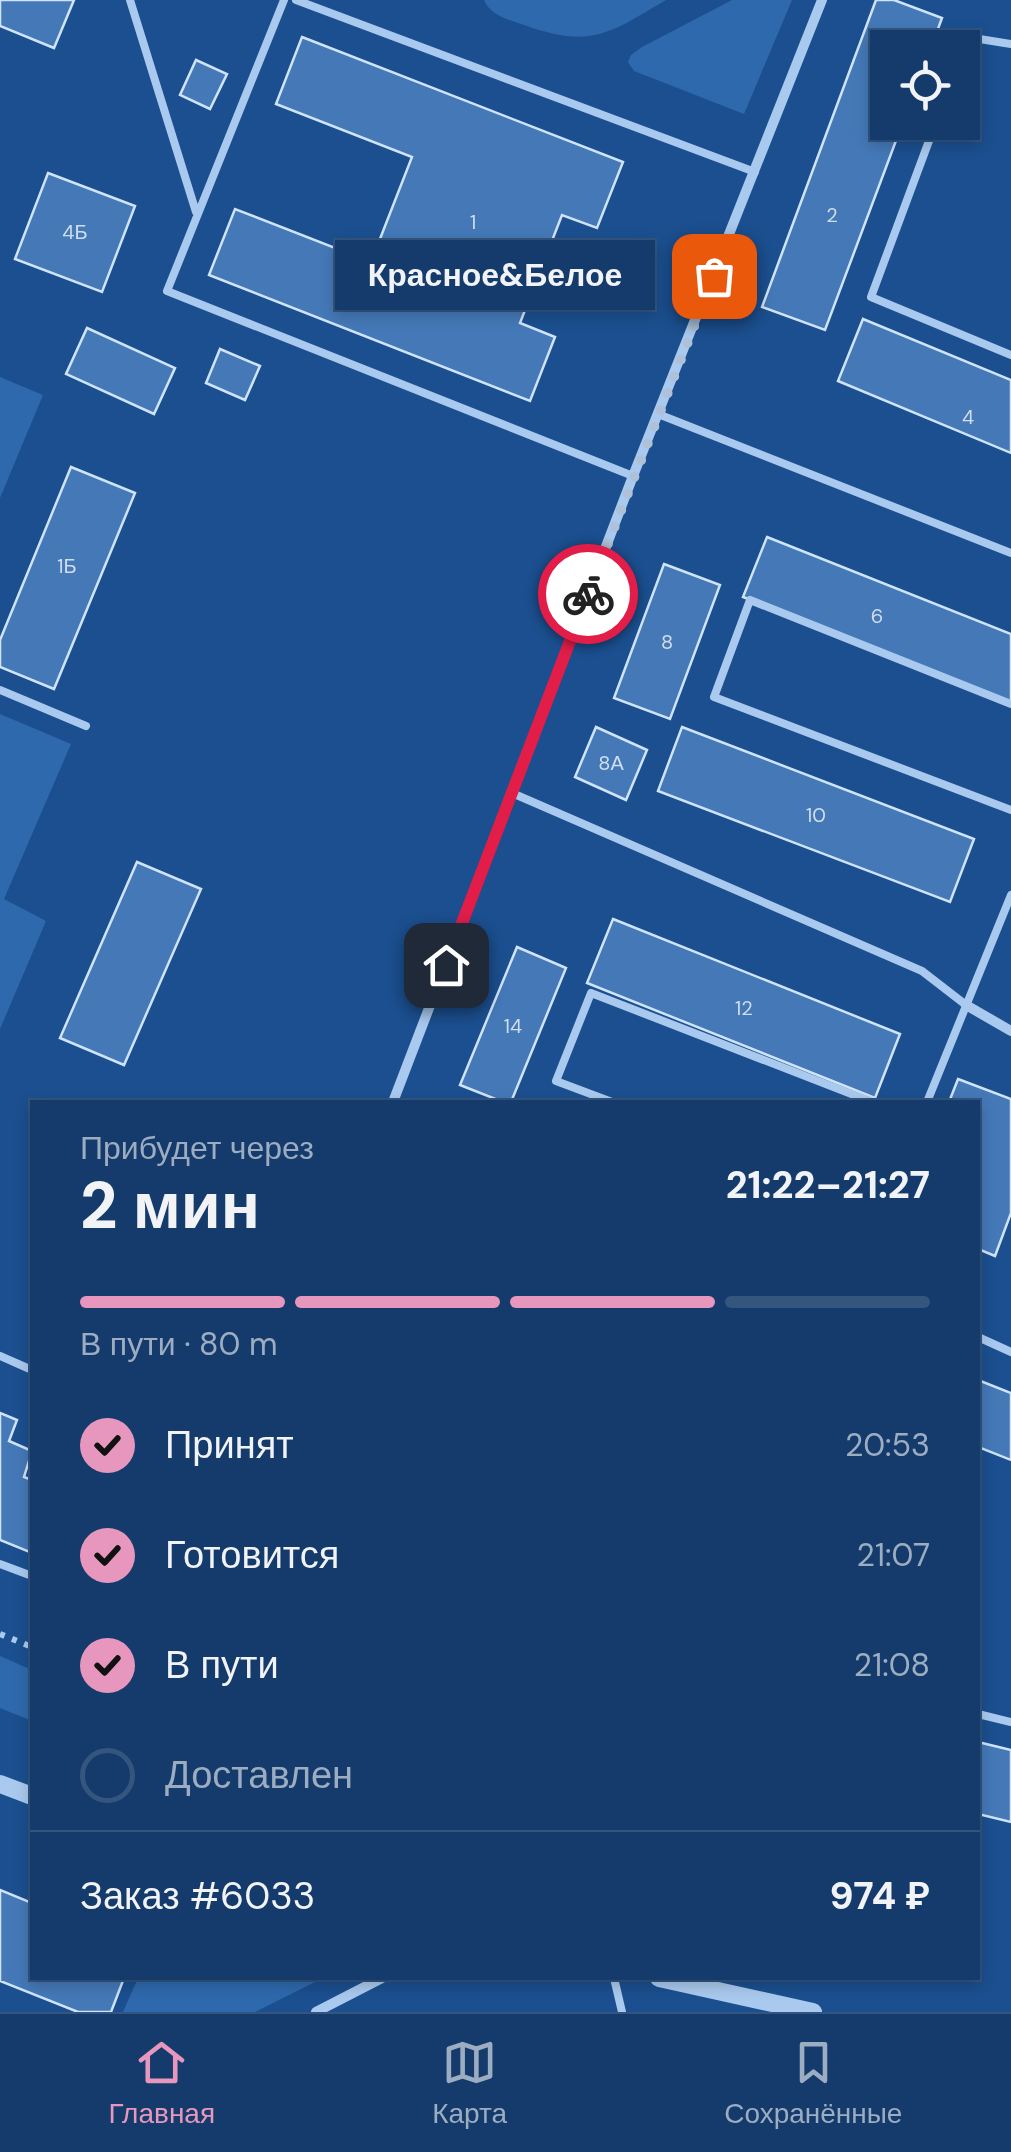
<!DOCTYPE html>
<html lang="ru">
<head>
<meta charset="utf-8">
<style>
	:root { --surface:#143b6b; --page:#214673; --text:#f1f3f6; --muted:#9dadc1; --line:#33557e; --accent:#e797bd }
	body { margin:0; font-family:"DM Sans",sans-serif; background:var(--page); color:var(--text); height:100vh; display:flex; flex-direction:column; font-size:38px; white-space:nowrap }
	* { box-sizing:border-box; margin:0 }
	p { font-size:32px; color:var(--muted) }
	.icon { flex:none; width:55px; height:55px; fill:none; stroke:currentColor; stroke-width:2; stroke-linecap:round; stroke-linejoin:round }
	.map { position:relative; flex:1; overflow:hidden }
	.panel { position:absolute; left:30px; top:1100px; width:950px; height:880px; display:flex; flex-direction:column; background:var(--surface); border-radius:0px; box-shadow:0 5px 15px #0003,0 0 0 2px var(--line) }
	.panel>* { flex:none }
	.buttons { position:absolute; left:870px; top:30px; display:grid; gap:20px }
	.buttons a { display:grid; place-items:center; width:110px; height:110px; border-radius:0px; background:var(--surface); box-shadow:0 5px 15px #0003,0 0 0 2px var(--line); font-size:50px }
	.pin { position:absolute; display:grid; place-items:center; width:85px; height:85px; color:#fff; margin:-42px; border-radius:20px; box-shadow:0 5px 15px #0006 }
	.courier { position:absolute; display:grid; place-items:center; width:100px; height:100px; margin:-50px; border:8px solid #e11d48; border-radius:50%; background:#fff; color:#222; box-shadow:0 2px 12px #0007 }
	.bubble { position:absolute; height:70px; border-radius:0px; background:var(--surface); box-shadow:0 5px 15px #0003,0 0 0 2px var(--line); font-size:32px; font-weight:800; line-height:70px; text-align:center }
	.summary em { font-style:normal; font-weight:800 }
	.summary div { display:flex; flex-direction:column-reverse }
	.summary { display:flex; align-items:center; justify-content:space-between; height:170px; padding:0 50px }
	h1 { font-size:65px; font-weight:800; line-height:75px }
	.bar { display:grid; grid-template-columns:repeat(4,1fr); gap:15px 10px; align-content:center; height:120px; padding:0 50px }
	.bar i { height:12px; border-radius:8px; background:var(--line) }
	.bar .selected { background:var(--accent) }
	.bar p { grid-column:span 4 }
	.line { display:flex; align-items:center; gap:25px; padding:0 50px; border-top:2px solid var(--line) }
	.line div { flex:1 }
	ol { padding:0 50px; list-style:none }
	li { display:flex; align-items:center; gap:30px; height:110px }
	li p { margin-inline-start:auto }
	li .icon { padding:10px; border-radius:50%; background:var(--accent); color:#111; stroke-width:4 }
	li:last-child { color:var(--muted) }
	li i { width:55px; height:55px; border:5px solid var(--line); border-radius:50% }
	.tab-bar { display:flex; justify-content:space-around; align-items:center; height:140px; border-top:2px solid var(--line); background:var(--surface); font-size:28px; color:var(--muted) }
	.tab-bar a { display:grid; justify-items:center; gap:5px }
	.tab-bar .selected { color:var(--accent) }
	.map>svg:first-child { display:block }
	.green { fill:#2e69ad }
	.building { fill:#4478b7; stroke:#cfe3fa; stroke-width:2.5 }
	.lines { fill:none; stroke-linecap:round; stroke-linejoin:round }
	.path { stroke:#a9c9ee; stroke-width:6; stroke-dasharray:5 8; stroke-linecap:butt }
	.service { stroke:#a9c9ee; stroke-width:8 }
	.minor { stroke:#a9c9ee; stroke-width:10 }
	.tertiary { stroke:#a9c9ee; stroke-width:18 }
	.done { stroke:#afc1d8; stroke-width:10; stroke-dasharray:0 18 }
	.route { stroke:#e11d48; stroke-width:12 }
	.labels { text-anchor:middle; stroke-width:10; stroke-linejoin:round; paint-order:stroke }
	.number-label { font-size:20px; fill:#d0dded }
</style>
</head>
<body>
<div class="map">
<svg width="1011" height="2012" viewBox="0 0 1011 2012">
	<rect width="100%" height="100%" fill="#1b4f8f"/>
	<path class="green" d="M484,0H666C607,35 590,49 521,24C507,19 490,15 484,0Z
		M732,0H792L744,114L634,71L628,62L631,55L642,47Z
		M0,377L43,395L0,498Z
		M0,714L71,744L4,899L46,921L0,1029Z
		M0,1656L32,1670V1721L0,1708Z
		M138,1978H323L255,2012H123Z"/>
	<path class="building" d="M0,0H74L54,48L0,26Z
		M876,0H894L942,18L931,48H888V122H903L825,330L762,307Z
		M302,37L623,162L597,228L562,215L520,323L555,337L530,401L209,275L235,209L371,262L412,157L276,104Z
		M196,60L227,74L210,109L180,95Z
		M48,173L135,206L102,292L15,259Z
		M863,319L1011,380V453L838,381Z
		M87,328L175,368L154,414L66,374Z
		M220,349L260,366L245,400L206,383Z
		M71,467L135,493L54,689L0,667V640Z
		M767,537L1011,634V704L743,597Z
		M664,564L720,585L670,719L614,698Z
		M596,727L647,750L626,800L575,777Z
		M682,727L974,839L950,902L658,791Z
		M137,862L201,889L124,1065L60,1038Z
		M613,919L900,1034L875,1098L587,983Z
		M517,947L566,968L511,1102H503L460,1085Z
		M958,1079L1011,1099V1213L995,1256L978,1249V1102H949Z
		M978,1380L1011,1393V1460L978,1447Z
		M0,1413L17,1420L9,1441L32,1451L24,1477L32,1480V1553L0,1540Z
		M978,1742L1011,1750V1822L978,1814Z
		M0,1890L32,1903V1978H124L111,2012H78L0,1981Z"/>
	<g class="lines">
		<path class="path" d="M0,1634L32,1647"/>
		<path class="service" d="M130,0L196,212
			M284,0L167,291L633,476
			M296,0L755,172
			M962,51L967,37L1011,44
			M936,122L871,297L1011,355
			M658,414L1011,553
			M0,690L86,726
			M1011,704L750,600L714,697L1011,810
			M512,793L922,971L966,1005
			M612,1102L556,1081L591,993L872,1102
			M927,1102L1011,895
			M978,1337L1011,1352
			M0,1356L32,1370
			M0,1564L32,1576
			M978,1714L1011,1722
			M614,1978L622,2012"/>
		<path class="minor" d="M966,1005L1011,1031
			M393,1102L633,476L822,0
			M316,2012L382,1978"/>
		<path class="tertiary" d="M0,1784L32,1796
			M659,1978L813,2012"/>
	</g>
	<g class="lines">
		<path class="done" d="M588,594L714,276"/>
		<path class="route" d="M446,965L588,594"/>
	</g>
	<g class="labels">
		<g class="number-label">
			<text x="832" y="222">2</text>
			<text x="473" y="229">1</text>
			<text x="75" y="239">4Б</text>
			<text x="968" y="424">4</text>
			<text x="67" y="573">1Б</text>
			<text x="877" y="623">6</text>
			<text x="667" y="649">8</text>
			<text x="611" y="770">8А</text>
			<text x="816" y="822">10</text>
			<text x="744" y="1015">12</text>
			<text x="513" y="1033">14</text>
		</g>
	</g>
</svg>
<div class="buttons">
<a><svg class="icon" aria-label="locate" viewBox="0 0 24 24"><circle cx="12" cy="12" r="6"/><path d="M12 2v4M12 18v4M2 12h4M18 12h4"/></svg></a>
</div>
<div class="pin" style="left:714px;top:276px;background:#ea580c"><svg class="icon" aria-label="bag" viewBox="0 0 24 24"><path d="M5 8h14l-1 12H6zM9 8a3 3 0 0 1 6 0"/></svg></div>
<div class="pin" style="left:446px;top:965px;background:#1f2937"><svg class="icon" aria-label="home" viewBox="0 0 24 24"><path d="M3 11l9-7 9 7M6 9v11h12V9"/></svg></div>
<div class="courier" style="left:588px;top:594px"><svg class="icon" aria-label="bike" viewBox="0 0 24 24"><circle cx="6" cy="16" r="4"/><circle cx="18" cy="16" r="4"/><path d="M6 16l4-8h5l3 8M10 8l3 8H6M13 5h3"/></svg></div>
<div class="bubble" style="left:335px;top:240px;width:320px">Красное&amp;Белое</div>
<section class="panel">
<div class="summary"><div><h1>2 мин</h1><p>Прибудет через</p></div><em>21:22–21:27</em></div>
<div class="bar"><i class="selected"></i><i class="selected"></i><i class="selected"></i><i></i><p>В пути · 80 m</p></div>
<ol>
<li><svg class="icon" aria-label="check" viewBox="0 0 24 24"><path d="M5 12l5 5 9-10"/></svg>Принят<p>20:53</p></li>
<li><svg class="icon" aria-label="check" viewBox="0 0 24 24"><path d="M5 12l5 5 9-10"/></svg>Готовится<p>21:07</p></li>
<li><svg class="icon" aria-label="check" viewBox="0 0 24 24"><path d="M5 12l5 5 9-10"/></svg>В пути<p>21:08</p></li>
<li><i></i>Доставлен</li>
</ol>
<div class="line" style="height:130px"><div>Заказ #6033</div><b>974 ₽</b></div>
</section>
</div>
<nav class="tab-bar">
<a class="selected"><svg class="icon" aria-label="home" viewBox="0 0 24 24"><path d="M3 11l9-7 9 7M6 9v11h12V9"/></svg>Главная</a>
<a><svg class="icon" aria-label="map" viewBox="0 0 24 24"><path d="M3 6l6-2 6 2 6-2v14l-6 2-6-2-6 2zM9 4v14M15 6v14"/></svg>Карта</a>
<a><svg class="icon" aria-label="saved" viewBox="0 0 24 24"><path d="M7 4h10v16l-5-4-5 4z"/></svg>Сохранённые</a>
</nav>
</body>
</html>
